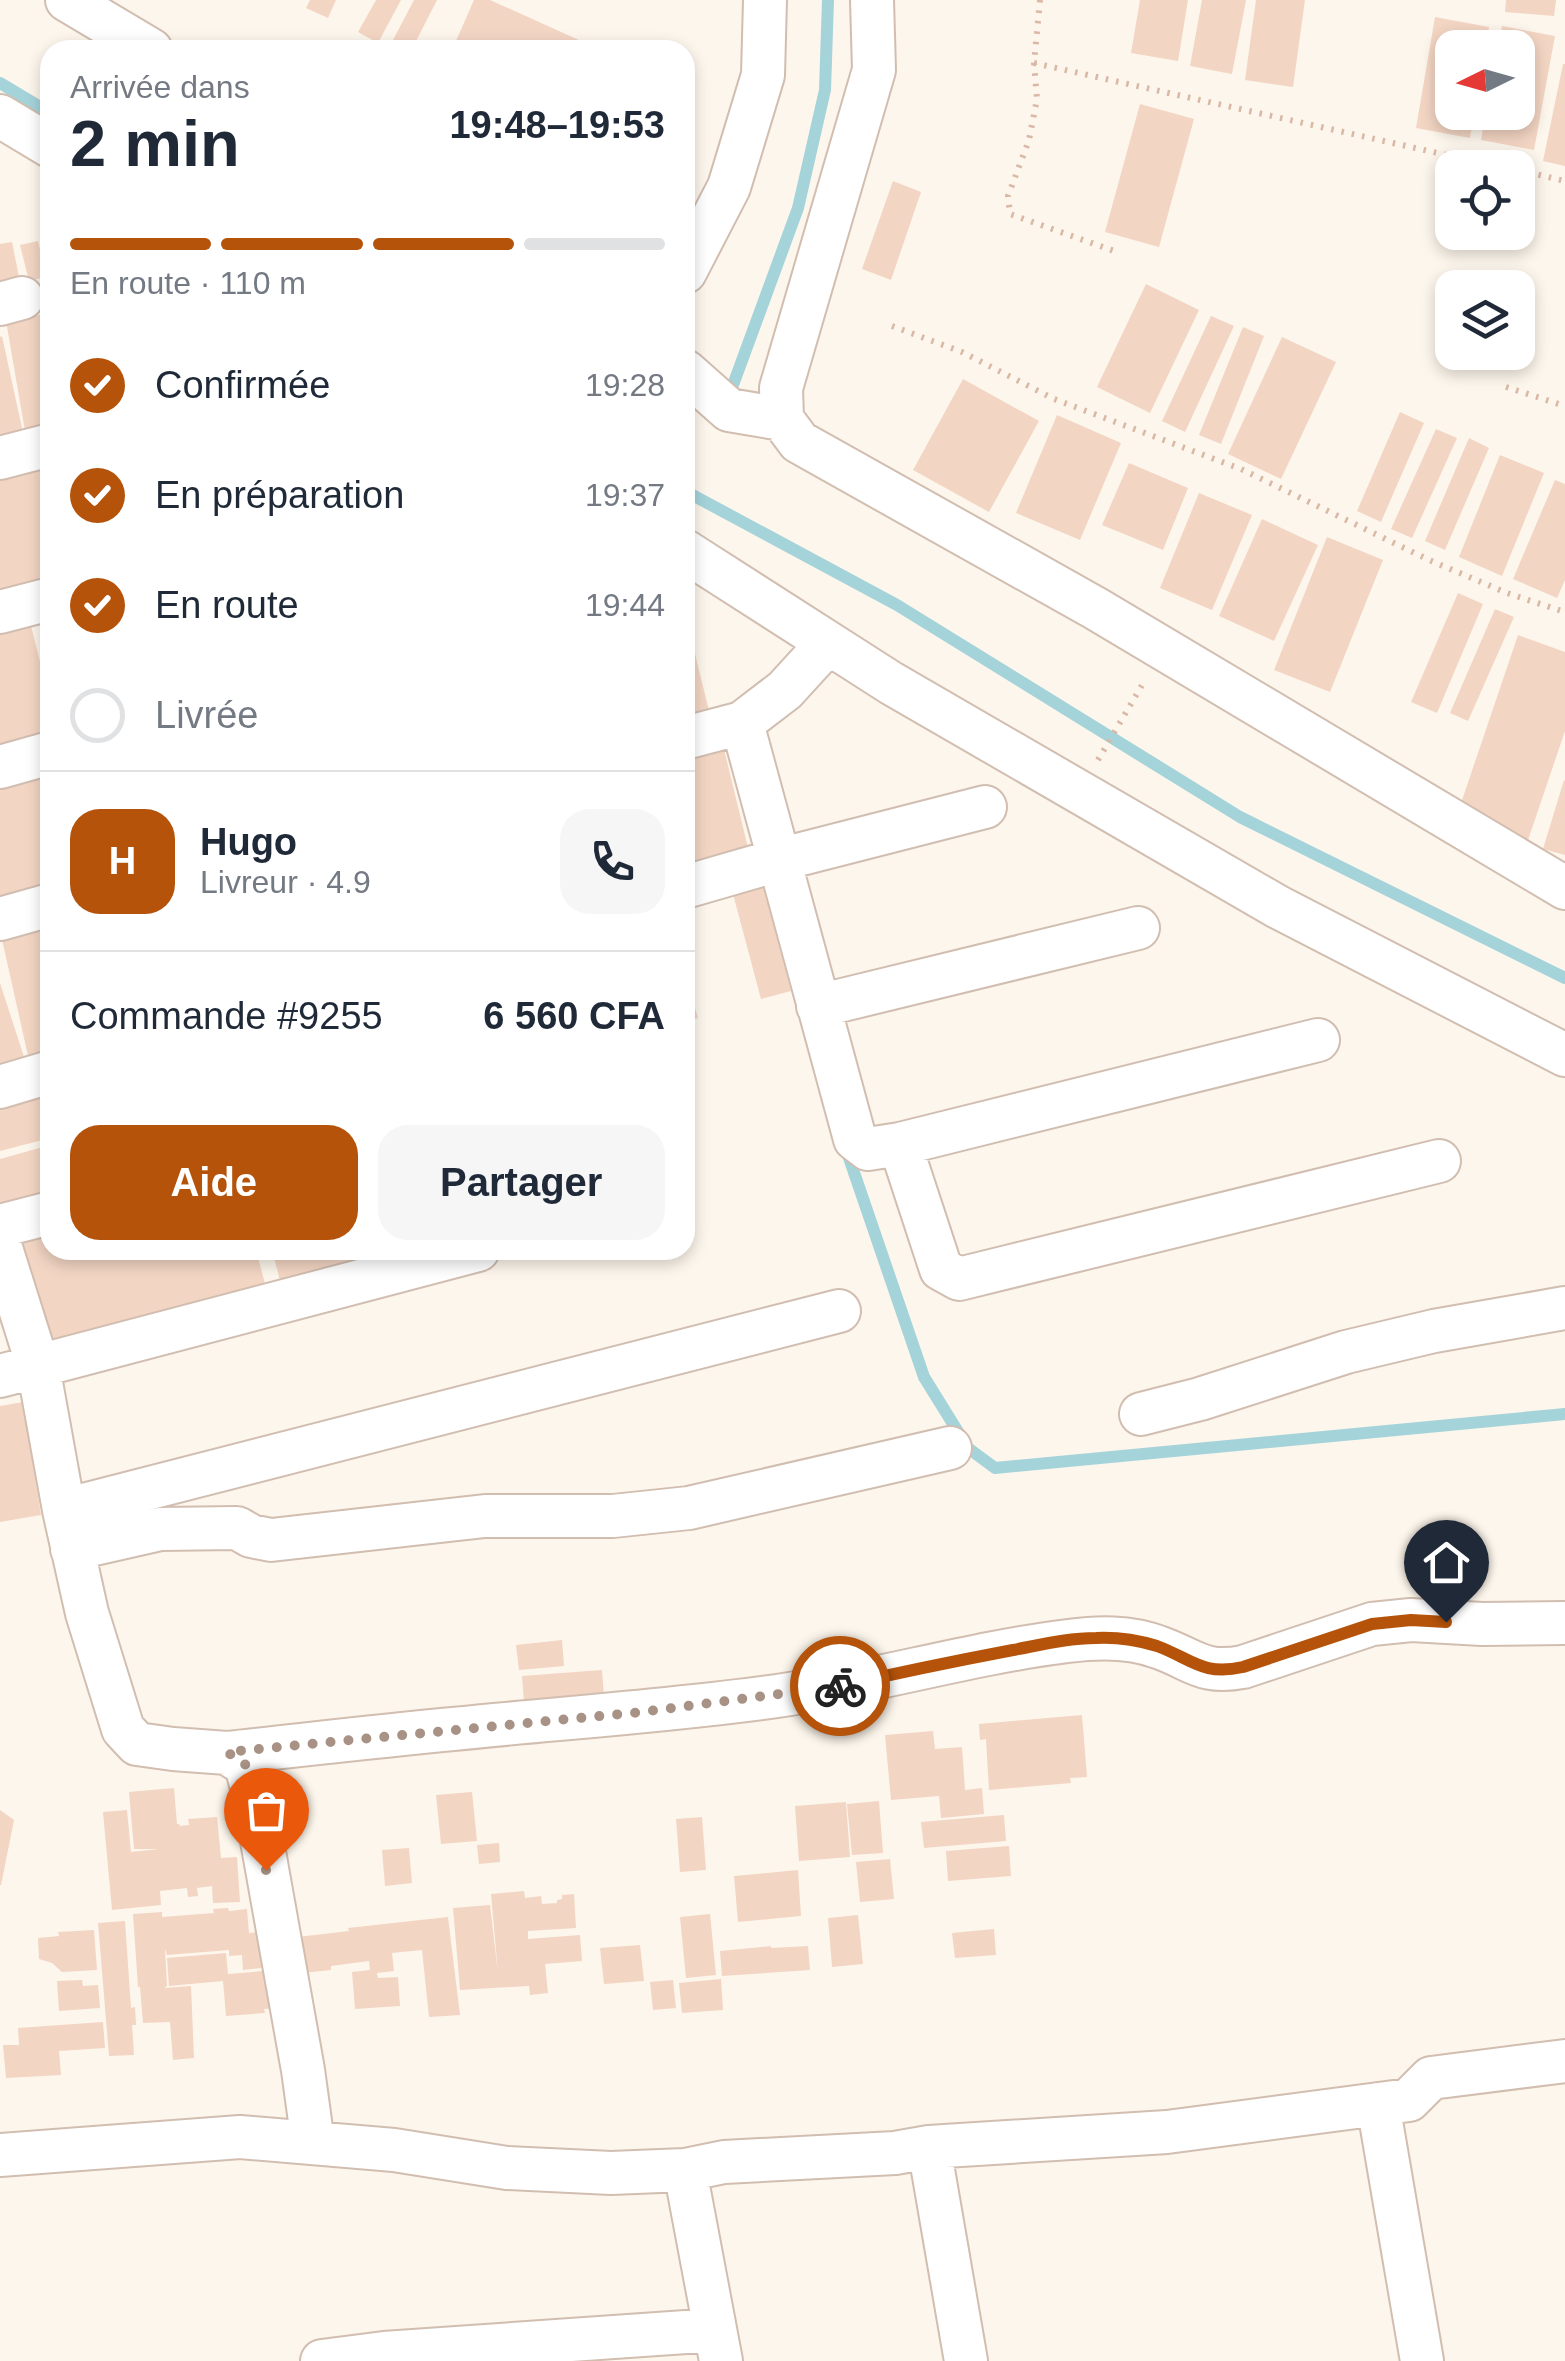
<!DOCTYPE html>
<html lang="fr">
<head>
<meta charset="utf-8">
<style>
	:root { --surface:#fff; --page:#f6f6f7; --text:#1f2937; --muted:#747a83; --line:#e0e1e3; --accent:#b45309 }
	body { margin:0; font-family:Arial,sans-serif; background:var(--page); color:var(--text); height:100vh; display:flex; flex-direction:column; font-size:38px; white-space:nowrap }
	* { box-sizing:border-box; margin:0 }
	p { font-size:32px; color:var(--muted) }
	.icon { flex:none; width:55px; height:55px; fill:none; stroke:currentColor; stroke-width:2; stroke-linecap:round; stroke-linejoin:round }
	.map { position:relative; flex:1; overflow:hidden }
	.panel { position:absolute; left:40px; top:40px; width:655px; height:1220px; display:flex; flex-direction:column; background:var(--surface); border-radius:30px; box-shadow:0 5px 15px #0003 }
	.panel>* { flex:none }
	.needle { width:65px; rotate:265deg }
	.controls { position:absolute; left:1435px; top:30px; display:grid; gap:20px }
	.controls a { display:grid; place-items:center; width:100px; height:100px; border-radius:20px; background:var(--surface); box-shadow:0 5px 15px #0003; font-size:50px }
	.pin { position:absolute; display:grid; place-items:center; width:85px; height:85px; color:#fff; margin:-102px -42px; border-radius:50% 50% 50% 0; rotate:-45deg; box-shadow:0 0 10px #0007 }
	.pin .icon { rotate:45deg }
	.courier { position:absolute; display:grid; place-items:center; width:100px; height:100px; margin:-50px; border:8px solid #b45309; border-radius:50%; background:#fff; color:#222; box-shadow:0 2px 12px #0007 }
	.summary em { font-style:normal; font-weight:700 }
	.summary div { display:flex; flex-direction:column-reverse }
	.summary { display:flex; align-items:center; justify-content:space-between; height:170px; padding:0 30px }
	h1 { font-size:65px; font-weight:700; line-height:75px }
	.bar { display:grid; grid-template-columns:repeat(4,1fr); gap:15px 10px; align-content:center; height:120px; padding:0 30px }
	.bar i { height:12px; border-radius:8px; background:var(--line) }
	.bar .current { background:var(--accent) }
	.bar p { grid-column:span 4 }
	.line { display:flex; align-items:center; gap:25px; padding:0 30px; border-top:2px solid var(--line) }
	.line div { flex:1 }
	.round { display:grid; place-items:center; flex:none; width:105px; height:105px; border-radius:30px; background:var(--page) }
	ol { padding:0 30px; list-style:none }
	li { display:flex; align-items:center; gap:30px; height:110px }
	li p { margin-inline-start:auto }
	li .icon { padding:10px; border-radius:50%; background:var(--accent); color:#fff; stroke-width:4 }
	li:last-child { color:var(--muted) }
	li i { width:55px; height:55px; border:5px solid var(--line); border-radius:50% }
	.button { display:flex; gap:20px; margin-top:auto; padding:20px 30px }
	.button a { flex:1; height:115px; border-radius:30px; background:var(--accent); color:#fff; font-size:40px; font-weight:700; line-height:115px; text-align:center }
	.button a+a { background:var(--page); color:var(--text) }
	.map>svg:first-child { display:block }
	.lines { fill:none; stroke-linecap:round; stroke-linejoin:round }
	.stream { stroke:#a5d3da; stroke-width:12 }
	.building { fill:#f3d5c3 }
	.minor-casing { stroke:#d1beb0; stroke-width:46 }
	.path { stroke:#d9b8a5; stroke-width:6; stroke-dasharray:2.5 8; stroke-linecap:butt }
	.minor { stroke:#fff; stroke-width:42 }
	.done { stroke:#a89285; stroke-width:10; stroke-dasharray:0 18 }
	.route { stroke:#b45309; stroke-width:12 }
</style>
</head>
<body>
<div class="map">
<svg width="1565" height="2361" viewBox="0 0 1565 2361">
	<rect width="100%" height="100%" fill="#fdf6ec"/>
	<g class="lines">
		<path class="stream" d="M0,83L50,113
			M733,385L798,208L825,90L828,0
			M685,491L897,605L1240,817L1565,978
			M846,1149L924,1377L968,1448L995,1468L1565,1414"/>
	</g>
	<path class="building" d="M310,0H336L328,18L306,8Z
		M376,0H401L378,43L358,32Z
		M414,0H437L412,49L393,40Z
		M474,0H490L601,50H452Z
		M1140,0H1188L1178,61L1131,53Z
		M1202,0H1246L1232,74L1190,66Z
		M1256,0H1305L1293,87L1245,80Z
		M1506,0H1556L1554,16L1505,12Z
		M1435,17L1489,27L1486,48H1452V112H1474L1470,138L1416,128Z
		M1502,26L1555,36L1534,150L1481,140L1486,112H1518V48H1498Z
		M1563,64H1565V166L1543,161Z
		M1140,104L1194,119L1159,247L1105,232Z
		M893,181L921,192L891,280L862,269Z
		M38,241L46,277L29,281L20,245Z
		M12,242L21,287L0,291V244Z
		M1146,284L1199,310L1150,413L1097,387Z
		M50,313V432L26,437L6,321Z
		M1211,316L1234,326L1185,432L1162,421Z
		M1243,327L1264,336L1221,444L1199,435Z
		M2,336L25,442L0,447V337Z
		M1282,337L1336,362L1281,479L1228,454Z
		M963,379L1039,421L989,512L913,470Z
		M1400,412L1424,423L1381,522L1357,511Z
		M1057,415L1121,443L1080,540L1016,513Z
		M1436,429L1457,438L1412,538L1391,529Z
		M1469,438L1489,448L1445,550L1425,541Z
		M1500,455L1544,473L1502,576L1459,557Z
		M50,461V589L0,601V474Z
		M1129,463L1188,488L1163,550L1102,525Z
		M1555,480L1565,484V580L1557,598L1513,579Z
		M1199,493L1252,515L1212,610L1160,588Z
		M1262,519L1318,545L1274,641L1219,616Z
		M1327,537L1383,560L1330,692L1274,670Z
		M1458,593L1483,604L1437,713L1411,702Z
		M1495,609L1514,617L1468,721L1450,713Z
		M685,613L712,723L685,729Z
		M30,622L50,701V742L0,755V629Z
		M1518,635L1565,652V731L1527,843L1456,818Z
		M723,745L750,856L685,873V754Z
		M42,763L50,790V893L0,908V776Z
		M1564,780L1565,781V855L1543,849Z
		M763,886L791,991L761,999L733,894Z
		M50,924V1051L28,1056L1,935Z
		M685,975L698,1018L685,1022Z
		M0,983L26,1063L0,1072Z
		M50,1082V1138L0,1151V1095Z
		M50,1145V1203L0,1216V1159Z
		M50,1230V1250H256L268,1295L48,1353L19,1238Z
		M272,1250H415L282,1288Z
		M23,1402L41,1515L0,1522V1406Z
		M562,1640L564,1666L519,1670L516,1645Z
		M602,1670L604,1696L524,1703L522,1676Z
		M1082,1715L1087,1777L1070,1778L1071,1783L989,1790L986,1739L980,1740L979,1724Z
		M933,1731L935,1749L962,1747L965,1790L982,1788L984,1814L941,1818L939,1796L891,1800L885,1735Z
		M174,1788L177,1824H179L180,1826L189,1825L188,1819L217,1817L221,1858L237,1857L240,1902L213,1903L212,1886L197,1888L198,1896L188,1897L187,1888L160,1891L161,1905L112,1910L103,1812L127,1810L131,1852L159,1849H134L129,1792Z
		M472,1792L477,1841L441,1844L436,1795Z
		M879,1801L883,1853L852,1855L847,1804Z
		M846,1802L850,1857L799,1861L795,1806Z
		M0,1810L14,1820L1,1885H0Z
		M1004,1815L1006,1841L924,1848L921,1822Z
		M702,1817L706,1870L680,1872L676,1819Z
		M499,1843L500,1862L479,1864L477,1845Z
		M1009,1846L1011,1876L948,1881L946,1851Z
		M409,1848L412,1883L385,1886L382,1850Z
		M890,1859L894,1899L860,1902L856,1862Z
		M798,1870L801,1916L738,1922L734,1876Z
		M524,1891L525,1898L541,1896L542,1904L557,1903V1900L562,1899V1895L574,1894L576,1928L528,1931V1939L580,1935L582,1961L545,1964L548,1993L530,1995L529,1986L460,1990L453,1908L490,1905L498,1973L491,1894Z
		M228,1908L229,1911L247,1909L249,1933L268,1931L271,1967L243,1970L242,1955L229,1956V1950L167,1955L165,1948L167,1986L164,1988L191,1986L194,2058L173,2060L170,2022L143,2023L140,1987H138L133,1914L162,1912V1917L214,1913L213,1909Z
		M710,1914L716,1975L686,1978L680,1917Z
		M858,1915L863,1964L832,1967L828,1918Z
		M448,1917L460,2015L429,2017L422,1950L392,1953L394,1971L377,1973L378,1978L398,1977L400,2006L355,2009L352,1972L370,1970L369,1961L331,1966V1970L293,1974L289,1938L349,1931L348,1928Z
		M125,1921L131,2008L135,2007L136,2025H132L134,2055L109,2056L98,1923Z
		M994,1929L996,1955L955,1958L952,1933Z
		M94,1930L97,1970L62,1972L52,1963L39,1959L38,1938L59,1936L58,1932Z
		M640,1945L644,1981L604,1984L600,1948Z
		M771,1946V1948L808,1946L810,1970L722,1976L720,1951Z
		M226,1953L228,1974L276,1970L279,2008L264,2009L265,2013L226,2016L223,1981L169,1986L167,1958Z
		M721,1979L723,2010L682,2013L679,1983Z
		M82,1980L83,1986L98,1985L100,2008L59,2011L57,1981Z
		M673,1980L676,2008L653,2010L650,1982Z
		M103,2022L105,2048L59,2051L61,2075L6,2078L3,2045H19L18,2028Z"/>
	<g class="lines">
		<g class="minor-casing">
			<path id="minor" d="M67,0L151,50
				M872,0L874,70L781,388L782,419L799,442L1095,608L1565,888
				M0,116L50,146
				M685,272L729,187L763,75L765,0
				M0,304L22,298
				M685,371L729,410L782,419
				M0,458L50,445
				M685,551L891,683L1278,907L1565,1055
				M0,612L50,599
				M828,643L785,690L742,723L855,1139L868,1149L900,1144L1318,1040
				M685,738L742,723
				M0,767L50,753
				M685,887L778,860L985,807
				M0,919L50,905
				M818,1006L1138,928
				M0,1087L50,1072
				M900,1144L941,1269L959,1279L1439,1161
				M0,1226L50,1213
				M0,1245L38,1366L64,1510L87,1613L123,1729L137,1744L173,1749L227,1753L246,1765L254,1796L303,2070L313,2143
				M0,1376L478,1250
				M1141,1414L1200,1399L1346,1352L1434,1331L1565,1308
				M64,1510L839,1311
				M72,1549L160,1529L237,1528L251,1536L271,1540L485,1516H613L689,1508L950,1448
				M227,1753C302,1745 378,1736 453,1729C561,1718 670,1711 777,1696C875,1682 970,1653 1068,1641C1098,1637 1129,1636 1158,1647C1193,1659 1202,1675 1243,1667L1372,1624L1411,1620L1482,1624L1565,1623
				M1378,2104L1422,2361
				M929,2147L966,2361
				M0,2155L240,2137L394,2150L507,2168L611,2173L685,2170L724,2162L895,2153L929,2147L1167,2132L1409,2100L1431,2078L1565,2061
				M685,2170L721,2361
				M322,2361L384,2353L715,2330"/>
		</g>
		<path class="path" d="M1040,0L1034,63L1037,99L1029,140L1008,196L1010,214L1117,252
			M1034,63L1505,168
			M1518,170L1565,181
			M892,326L962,352L1054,399L1241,469L1429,560L1507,593L1565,612
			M1506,387L1565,406
			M1098,760L1145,680"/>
		<use href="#minor" class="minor"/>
	</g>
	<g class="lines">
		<path class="done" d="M266,1870L254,1796L246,1765L227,1752L642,1712L840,1686"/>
		<path class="route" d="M840,1686C897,1673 955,1661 1013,1650C1040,1645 1068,1638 1096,1638C1116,1637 1137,1640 1157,1646C1192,1659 1202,1676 1243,1667L1372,1624L1411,1620L1446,1622"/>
	</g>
</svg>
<div class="controls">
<a><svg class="needle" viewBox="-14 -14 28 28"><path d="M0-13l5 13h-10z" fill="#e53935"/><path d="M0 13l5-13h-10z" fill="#747a83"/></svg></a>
<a><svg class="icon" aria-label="locate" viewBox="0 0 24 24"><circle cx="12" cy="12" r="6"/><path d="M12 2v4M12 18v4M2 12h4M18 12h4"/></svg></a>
<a><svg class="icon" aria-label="layers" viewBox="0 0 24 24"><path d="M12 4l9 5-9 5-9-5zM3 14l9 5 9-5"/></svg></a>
</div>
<div class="pin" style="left:266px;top:1870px;background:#ea580c"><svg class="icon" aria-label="bag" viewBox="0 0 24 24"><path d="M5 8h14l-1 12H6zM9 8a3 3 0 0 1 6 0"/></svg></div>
<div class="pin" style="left:1446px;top:1622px;background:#1f2937"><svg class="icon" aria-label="home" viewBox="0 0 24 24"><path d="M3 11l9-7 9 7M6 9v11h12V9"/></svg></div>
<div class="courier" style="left:840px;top:1686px"><svg class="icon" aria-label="bike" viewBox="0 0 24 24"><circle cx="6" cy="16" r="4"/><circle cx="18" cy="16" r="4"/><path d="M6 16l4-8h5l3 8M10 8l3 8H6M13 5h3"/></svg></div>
<section class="panel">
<div class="summary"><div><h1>2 min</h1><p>Arrivée dans</p></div><em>19:48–19:53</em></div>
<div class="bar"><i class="current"></i><i class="current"></i><i class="current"></i><i></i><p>En route · 110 m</p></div>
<ol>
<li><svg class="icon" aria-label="check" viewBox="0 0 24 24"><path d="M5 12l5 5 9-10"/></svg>Confirmée<p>19:28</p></li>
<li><svg class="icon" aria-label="check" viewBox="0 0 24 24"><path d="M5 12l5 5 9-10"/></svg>En préparation<p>19:37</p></li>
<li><svg class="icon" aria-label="check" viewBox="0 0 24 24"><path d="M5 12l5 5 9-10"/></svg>En route<p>19:44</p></li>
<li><i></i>Livrée</li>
</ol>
<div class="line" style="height:180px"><b class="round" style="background:var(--accent);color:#fff">H</b><div><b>Hugo</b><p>Livreur · 4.9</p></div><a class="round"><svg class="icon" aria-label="phone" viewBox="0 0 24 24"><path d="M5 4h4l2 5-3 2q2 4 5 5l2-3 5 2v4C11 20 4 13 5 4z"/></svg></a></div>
<div class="line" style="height:130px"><div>Commande #9255</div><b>6 560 CFA</b></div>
<div class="button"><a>Aide</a><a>Partager</a></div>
</section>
</div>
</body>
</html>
